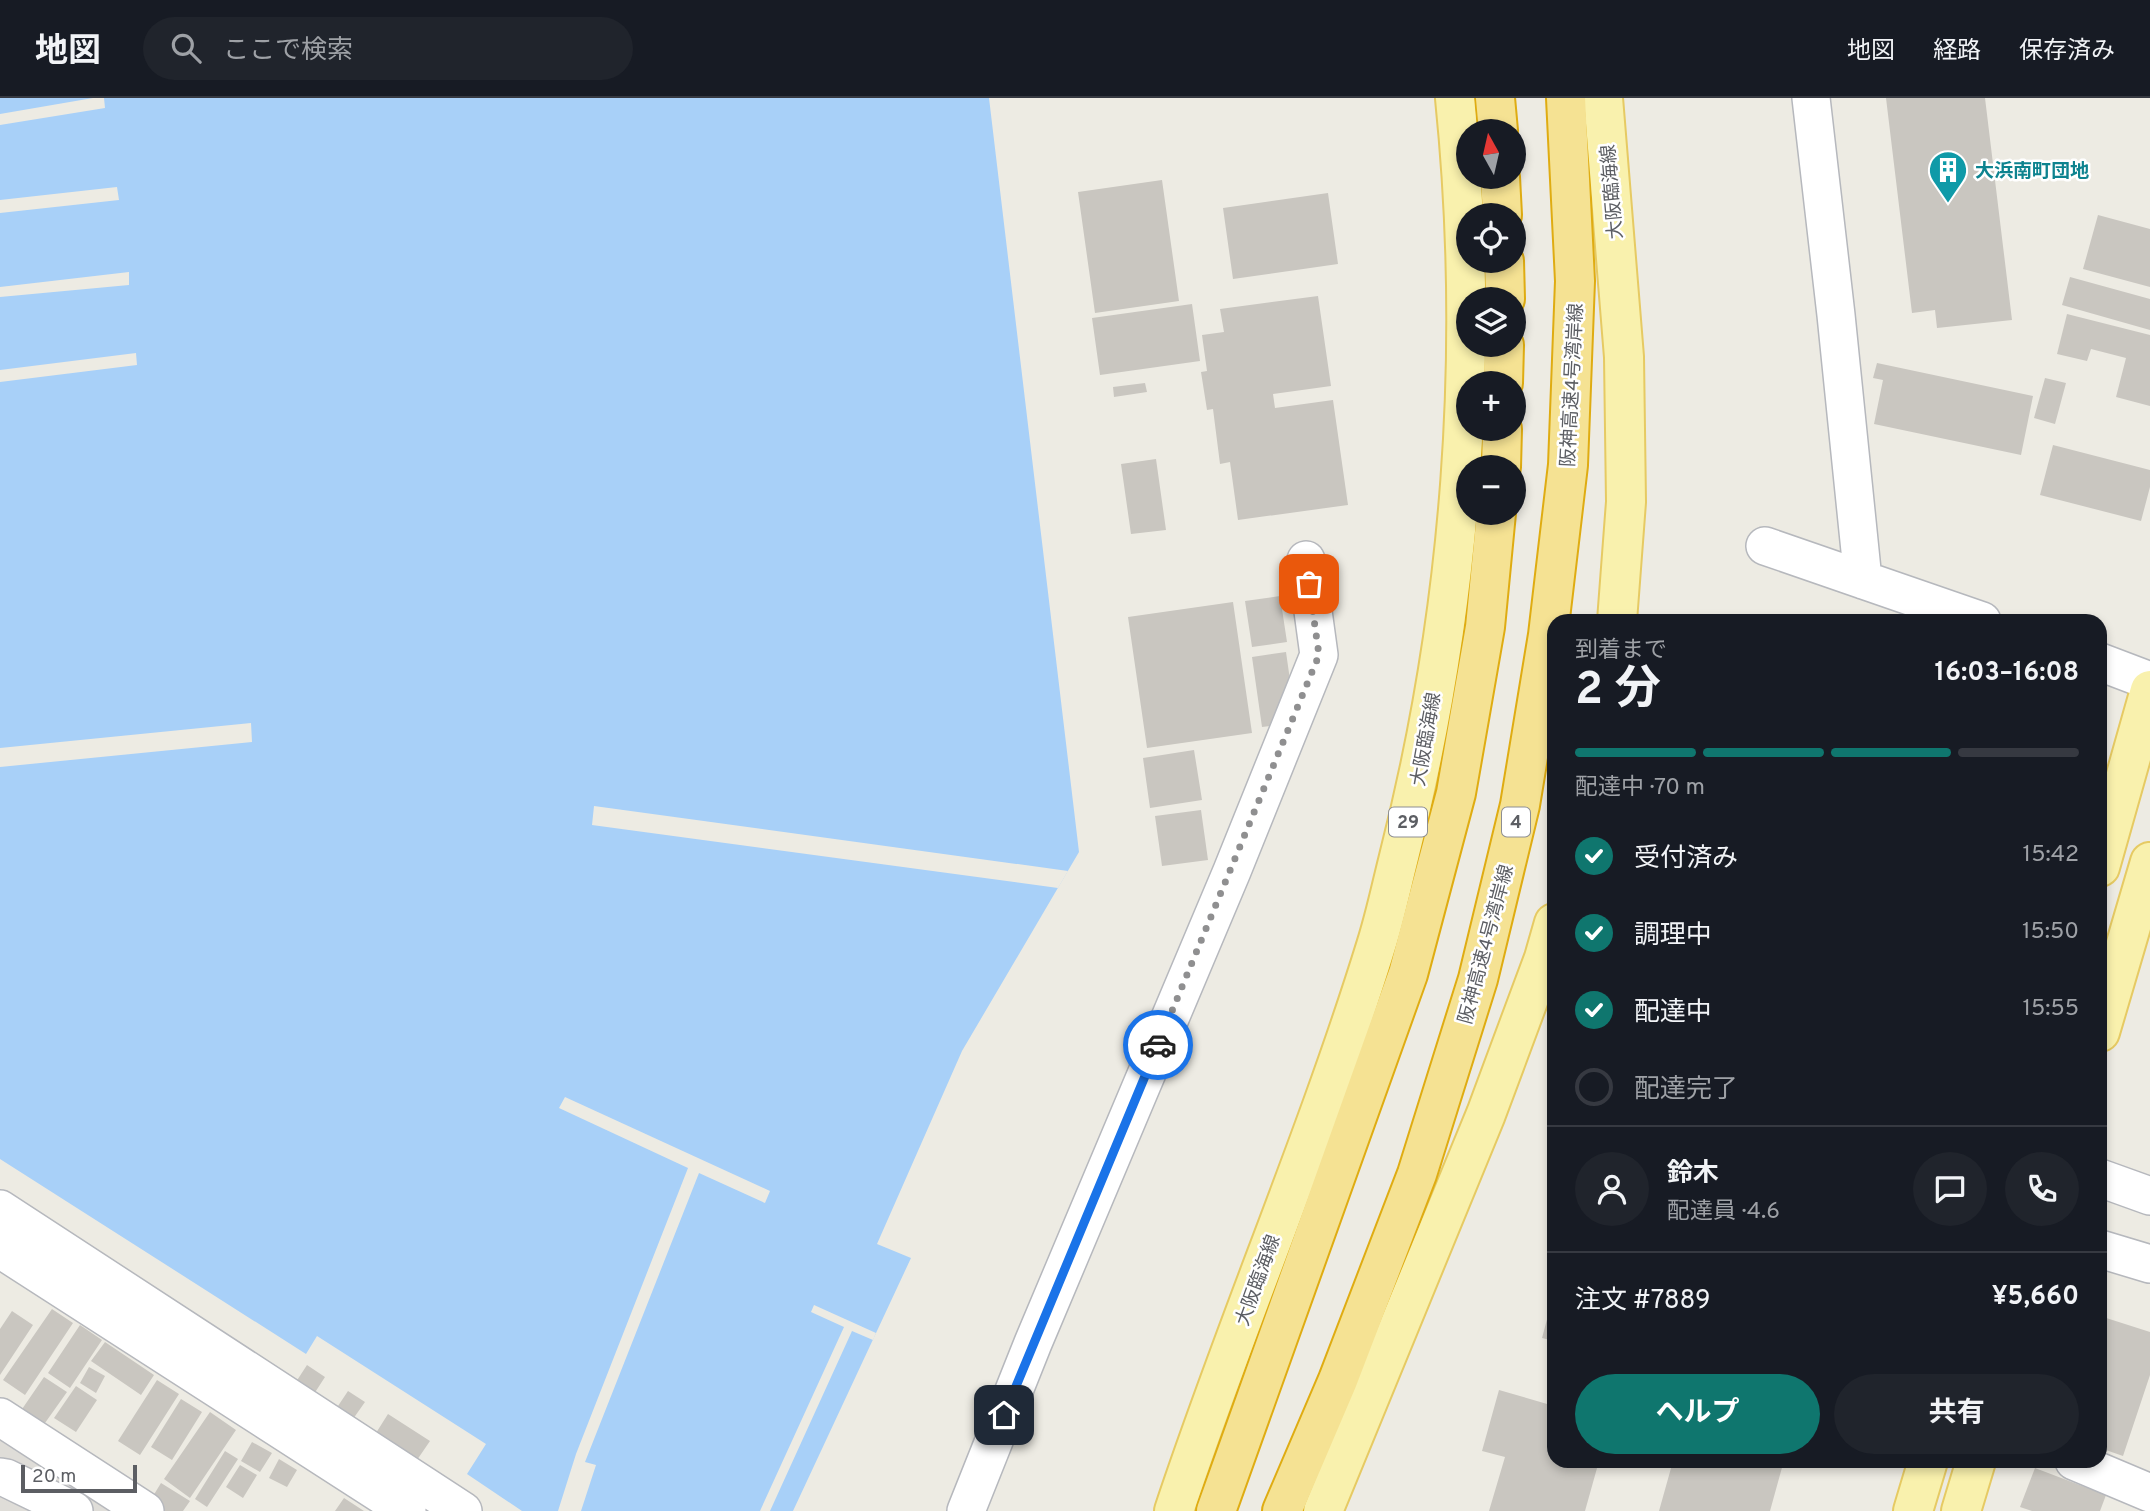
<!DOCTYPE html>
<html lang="ja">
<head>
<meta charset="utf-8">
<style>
	:root { --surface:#171b24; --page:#20242c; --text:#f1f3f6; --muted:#9ea1a6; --line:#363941; --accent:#0f766e }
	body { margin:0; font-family:Overpass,"Noto Sans JP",sans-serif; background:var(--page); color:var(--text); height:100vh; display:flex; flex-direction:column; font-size:26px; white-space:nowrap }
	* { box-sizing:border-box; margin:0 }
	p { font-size:23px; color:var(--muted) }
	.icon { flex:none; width:38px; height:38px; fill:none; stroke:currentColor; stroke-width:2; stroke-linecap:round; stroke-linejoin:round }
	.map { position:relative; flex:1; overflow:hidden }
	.drawer { position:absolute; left:1547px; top:516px; width:560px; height:854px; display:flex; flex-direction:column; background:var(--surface); border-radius:21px; box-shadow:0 4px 10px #0003 }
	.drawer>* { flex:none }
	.needle { width:46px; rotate:352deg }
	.tools { position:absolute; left:1456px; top:21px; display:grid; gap:14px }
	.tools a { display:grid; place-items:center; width:70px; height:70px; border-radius:50%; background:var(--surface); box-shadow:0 4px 10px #0003; font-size:35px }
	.scale { position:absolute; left:21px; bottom:18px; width:116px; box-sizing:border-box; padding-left:7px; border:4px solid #5c5e63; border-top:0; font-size:19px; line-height:24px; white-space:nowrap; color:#5c5e63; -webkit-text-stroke:5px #fff; paint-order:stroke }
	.pin { position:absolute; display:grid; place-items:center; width:60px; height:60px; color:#fff; margin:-30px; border-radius:14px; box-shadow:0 4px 10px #0006 }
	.courier { position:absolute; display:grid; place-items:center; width:70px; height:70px; margin:-35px; border:5px solid #1a73e8; border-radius:50%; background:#fff; color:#222; box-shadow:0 2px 9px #0007 }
	.head em { font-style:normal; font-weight:700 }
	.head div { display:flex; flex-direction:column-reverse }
	.head { display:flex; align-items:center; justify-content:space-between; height:119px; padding:0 28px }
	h1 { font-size:46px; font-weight:700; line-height:52px }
	.bar { display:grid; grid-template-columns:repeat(4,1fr); gap:10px 7px; align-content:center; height:84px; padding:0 28px }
	.bar i { height:9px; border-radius:5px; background:var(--line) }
	.bar .active { background:var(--accent) }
	.bar p { grid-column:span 4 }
	.line { display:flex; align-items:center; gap:18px; padding:0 28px; border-top:2px solid var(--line) }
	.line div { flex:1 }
	.round { display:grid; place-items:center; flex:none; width:74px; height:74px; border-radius:37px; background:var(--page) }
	ol { padding:0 28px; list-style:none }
	li { display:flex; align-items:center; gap:21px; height:77px }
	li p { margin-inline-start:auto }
	li .icon { padding:7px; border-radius:50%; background:var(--accent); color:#fff; stroke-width:4 }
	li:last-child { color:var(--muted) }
	li i { width:38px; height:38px; border:4px solid var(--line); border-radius:50% }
	.action { display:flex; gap:14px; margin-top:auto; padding:14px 28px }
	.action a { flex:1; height:80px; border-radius:42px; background:var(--accent); color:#fff; font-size:28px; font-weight:700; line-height:80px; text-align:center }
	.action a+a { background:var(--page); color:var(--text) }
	header { display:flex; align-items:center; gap:42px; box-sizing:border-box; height:98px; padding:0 35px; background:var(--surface); border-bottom:2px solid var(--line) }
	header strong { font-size:33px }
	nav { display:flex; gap:38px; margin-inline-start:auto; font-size:24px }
	.search { width:490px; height:63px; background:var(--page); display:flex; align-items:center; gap:18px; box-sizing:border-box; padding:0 24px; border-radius:38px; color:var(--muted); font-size:26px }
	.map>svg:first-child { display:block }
	.industrial { fill:#dfddd8 }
	.water { fill:#a8d0f8 }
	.pier { fill:#edebe3 }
	.building { fill:#c9c6c0 }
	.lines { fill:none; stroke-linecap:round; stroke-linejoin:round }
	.minor-casing { stroke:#b6b8bd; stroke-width:40 }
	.major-casing { stroke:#e6ca63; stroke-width:42 }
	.highway-casing { stroke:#dfac12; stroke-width:42 }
	.minor { stroke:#fff; stroke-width:37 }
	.major { stroke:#f9f1ad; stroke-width:38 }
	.highway { stroke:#f5e293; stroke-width:38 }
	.done { stroke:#8f8f90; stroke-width:7; stroke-dasharray:0 12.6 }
	.route { stroke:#1a73e8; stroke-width:9 }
	.labels { text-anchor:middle; stroke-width:5; stroke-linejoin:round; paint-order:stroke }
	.shield { fill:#fff; stroke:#8d8e92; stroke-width:2 }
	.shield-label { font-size:18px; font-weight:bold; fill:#5c5e63 }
	.culture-label { font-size:19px; font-weight:bold; fill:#0d838f; stroke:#fff; text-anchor:start }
	.street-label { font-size:19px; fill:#5c5e63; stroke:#fff }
</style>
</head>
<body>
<header>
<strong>地図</strong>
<div class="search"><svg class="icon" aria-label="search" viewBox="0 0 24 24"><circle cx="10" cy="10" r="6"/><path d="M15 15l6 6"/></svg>ここで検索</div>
<nav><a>地図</a><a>経路</a><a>保存済み</a></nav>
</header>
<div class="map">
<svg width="2150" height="1413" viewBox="0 0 2150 1413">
	<rect width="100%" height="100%" fill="#edebe3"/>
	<path class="industrial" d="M0,1327L131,1413H0Z"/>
	<path class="water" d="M0,0H989L1079,754L962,953L877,1146L911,1160L793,1413H522L467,1376L486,1346L317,1238L306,1256L0,1061Z"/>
	<path class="pier" d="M93,0H104L105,10L0,27V16Z
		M117,89L119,102L0,115V102Z
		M129,174V187L0,199V189Z
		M136,255L137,267L0,284V272Z
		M251,625L252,644L0,669V650Z
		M594,708L1068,773L1058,790L592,727Z
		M565,999L770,1093L765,1105L699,1075L585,1364L596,1367L581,1413H558L576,1356L688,1070L559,1010Z
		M814,1207L876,1235L873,1242L852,1233L770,1413H760L844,1229L811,1214Z"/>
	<path class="building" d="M1886,0H1985L2012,222L1937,230L1935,212L1912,215Z
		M1162,82L1179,203L1095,215L1078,94Z
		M1328,95L1338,166L1233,181L1223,110Z
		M2098,117L2150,131V189L2083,171Z
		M2070,179L2150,201V232L2062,207Z
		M1318,198L1331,288L1273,296L1275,310L1333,302L1348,407L1238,422L1230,364L1220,366L1213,311L1207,312L1201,274L1207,273L1202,237L1224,234L1220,211Z
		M1192,206L1200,263L1100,277L1092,220Z
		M2067,216L2150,237V308L2116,299L2126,260L2091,251L2087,263L2057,256Z
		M1877,265L2033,298L2021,357L1874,326L1883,282L1873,280Z
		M2045,280L2066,285L2055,326L2034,320Z
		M1145,285L1147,294L1114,299L1113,289Z
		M2053,347L2150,372V389L2141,423L2040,397Z
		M1156,361L1166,432L1131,436L1121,366Z
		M1280,498L1287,544L1252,549L1245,503Z
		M1233,504L1252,635L1147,650L1128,519Z
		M1286,554L1291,589L1277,627L1262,629L1252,559Z
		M1194,652L1202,702L1150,710L1143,660Z
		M1201,712L1208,762L1162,768L1155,718Z
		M52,1211L73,1225L25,1297L3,1282Z
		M12,1213L33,1227L0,1277V1231Z
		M1549,1214L1554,1215V1243L1542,1240Z
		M2100,1218L2150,1234V1277L2123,1358L2100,1350Z
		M80,1227L102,1242L70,1290L48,1275Z
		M105,1244L154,1277L141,1297L91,1263Z
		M307,1267L325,1279L312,1299L294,1287Z
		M89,1269L105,1278L96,1295L80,1285Z
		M44,1279L67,1294L40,1332L18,1317Z
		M157,1282L179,1296L140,1357L118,1343Z
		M76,1288L97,1302L76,1334L54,1320Z
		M1499,1292L1554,1308V1363H1599L1585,1413H1489L1505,1359L1482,1353Z
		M348,1293L365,1304L353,1321L336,1311Z
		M181,1301L202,1314L172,1362L151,1349Z
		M210,1314L236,1332L190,1400L164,1381Z
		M388,1316L430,1343L417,1362L376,1335Z
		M252,1344L272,1355L260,1374L241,1363Z
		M225,1353L238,1361L207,1409L195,1401Z
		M279,1361L297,1372L287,1389L269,1380Z
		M1673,1363H1774L1783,1366L1770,1413H1659Z
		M240,1367L257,1377L243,1400L226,1389Z
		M2035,1370L2106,1397L2100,1413H2032L2020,1409Z
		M161,1385L190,1403L183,1413H165L150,1403Z
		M344,1400L364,1413H335Z"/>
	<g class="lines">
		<g class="minor-casing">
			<path id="minor" d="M1811,0L1836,217L1863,482
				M1765,448L1982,523
				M2100,564L2150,583
				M2100,1080L2150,1098
				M0,1111L463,1413
				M0,1151L407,1413
				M2100,1151L2150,1166
				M0,1319L145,1413
				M2074,1363L2150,1395
				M0,1379L6,1380L74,1413
				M966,1413L1033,1245L1232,773L1319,557L1306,462"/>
		</g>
		<g class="major-casing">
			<path id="major" d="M1603,0L1624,259L1626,404L1617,523
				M2100,769L2150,592
				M2100,934L2150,764
				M1174,1413C1237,1223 1317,1039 1376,848C1385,820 1391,791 1398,763C1462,514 1481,255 1455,0
				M1323,1413L1486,1016L1544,860L1554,825
				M1913,1413L1928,1363
				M1961,1413L1976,1363"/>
		</g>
		<g class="highway-casing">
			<path id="highway" d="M1495,0L1498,33
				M1500,79L1502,117
				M1504,163L1505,201
				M1503,285L1504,247
				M1501,369L1502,331
				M1216,1413L1408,876L1456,695L1485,529L1496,415
				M1282,1413L1338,1282L1417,1076L1478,881L1520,707L1548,537L1568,367L1575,183L1566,0"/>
		</g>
		<use href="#minor" class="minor"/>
		<use href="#major" class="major"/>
		<use href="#highway" class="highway"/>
	</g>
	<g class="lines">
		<path class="done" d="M1158,947L1319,557L1309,486"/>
		<path class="route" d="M1004,1317L1158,947"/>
	</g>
	<defs>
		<g id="building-pin" transform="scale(2.0125)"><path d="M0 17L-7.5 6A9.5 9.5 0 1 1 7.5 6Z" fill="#0f9aa8" stroke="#fff"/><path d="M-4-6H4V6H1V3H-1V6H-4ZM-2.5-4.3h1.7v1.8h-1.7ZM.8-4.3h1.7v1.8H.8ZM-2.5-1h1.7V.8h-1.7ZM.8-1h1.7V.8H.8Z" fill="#fff"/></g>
	</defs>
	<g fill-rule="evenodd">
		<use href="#building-pin" x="1948" y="72"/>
	</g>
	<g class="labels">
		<g class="shield">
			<rect x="1389" y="709.5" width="38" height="29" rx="5"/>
			<rect x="1502" y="709.5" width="28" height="29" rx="5"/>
		</g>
		<g class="shield-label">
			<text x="1408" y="730">29</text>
			<text x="1516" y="730">4</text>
		</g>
		<g class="culture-label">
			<text x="1975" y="79">大浜南町団地</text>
		</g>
		<g class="street-label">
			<text transform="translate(1611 94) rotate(-95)" y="7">大阪臨海線</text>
			<text transform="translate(1571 287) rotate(-87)" y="7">阪神高速4号湾岸線</text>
			<text transform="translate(1425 641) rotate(-80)" y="7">大阪臨海線</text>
			<text transform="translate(1485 846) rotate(-75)" y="7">阪神高速4号湾岸線</text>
			<text transform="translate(1257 1182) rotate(-70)" y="7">大阪臨海線</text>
		</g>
	</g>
</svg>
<div class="tools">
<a><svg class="needle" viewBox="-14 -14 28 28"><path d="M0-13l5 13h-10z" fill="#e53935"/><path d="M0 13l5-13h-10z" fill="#9ea1a6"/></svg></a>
<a><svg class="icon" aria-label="locate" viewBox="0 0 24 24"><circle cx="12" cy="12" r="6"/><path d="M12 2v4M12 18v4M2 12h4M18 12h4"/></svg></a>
<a><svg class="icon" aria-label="layers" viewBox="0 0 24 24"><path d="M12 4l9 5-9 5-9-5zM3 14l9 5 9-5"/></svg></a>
<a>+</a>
<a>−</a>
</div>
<div class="scale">20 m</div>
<div class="pin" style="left:1309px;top:486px;background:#ea580c"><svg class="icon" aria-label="bag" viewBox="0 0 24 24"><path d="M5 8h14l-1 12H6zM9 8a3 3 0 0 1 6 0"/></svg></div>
<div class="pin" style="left:1004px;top:1317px;background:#1f2937"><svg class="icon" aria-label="home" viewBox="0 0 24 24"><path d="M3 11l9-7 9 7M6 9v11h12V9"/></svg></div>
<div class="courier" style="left:1158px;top:947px"><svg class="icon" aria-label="car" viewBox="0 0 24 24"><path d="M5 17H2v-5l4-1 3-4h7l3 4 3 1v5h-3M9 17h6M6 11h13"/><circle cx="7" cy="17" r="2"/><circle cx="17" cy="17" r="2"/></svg></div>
<section class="drawer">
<div class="head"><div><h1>2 分</h1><p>到着まで</p></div><em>16:03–16:08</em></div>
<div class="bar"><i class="active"></i><i class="active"></i><i class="active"></i><i></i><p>配達中 · 70 m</p></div>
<ol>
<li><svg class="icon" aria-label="check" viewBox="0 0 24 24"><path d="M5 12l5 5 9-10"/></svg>受付済み<p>15:42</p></li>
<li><svg class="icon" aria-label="check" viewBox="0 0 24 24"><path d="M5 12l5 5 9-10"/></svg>調理中<p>15:50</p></li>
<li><svg class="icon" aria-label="check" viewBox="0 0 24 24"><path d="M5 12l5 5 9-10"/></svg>配達中<p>15:55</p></li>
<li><i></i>配達完了</li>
</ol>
<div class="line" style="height:126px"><a class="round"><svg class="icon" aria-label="person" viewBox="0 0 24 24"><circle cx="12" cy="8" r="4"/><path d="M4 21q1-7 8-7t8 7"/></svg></a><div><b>鈴木</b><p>配達員 · 4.6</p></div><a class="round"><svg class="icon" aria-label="chat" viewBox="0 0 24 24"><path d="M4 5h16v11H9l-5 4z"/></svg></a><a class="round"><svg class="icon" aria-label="phone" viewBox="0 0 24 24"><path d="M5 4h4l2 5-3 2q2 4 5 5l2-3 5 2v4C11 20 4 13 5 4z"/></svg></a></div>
<div class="line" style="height:91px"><div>注文 #7889</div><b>¥5,660</b></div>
<div class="action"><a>ヘルプ</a><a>共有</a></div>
</section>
</div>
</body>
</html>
